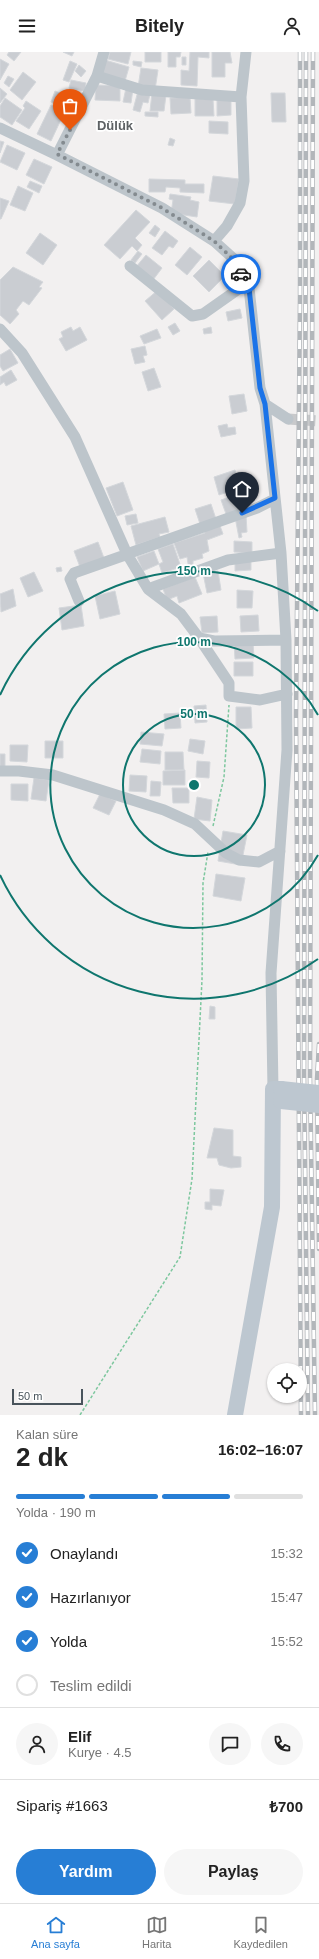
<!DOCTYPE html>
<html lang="tr">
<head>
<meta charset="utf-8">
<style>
	:root { --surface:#fff; --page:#f6f6f6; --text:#222; --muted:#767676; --line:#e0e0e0; --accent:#277ed5 }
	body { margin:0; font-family:Arial,sans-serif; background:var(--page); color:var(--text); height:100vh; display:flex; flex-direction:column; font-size:15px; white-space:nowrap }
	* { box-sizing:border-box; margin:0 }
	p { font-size:13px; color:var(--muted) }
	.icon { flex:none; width:22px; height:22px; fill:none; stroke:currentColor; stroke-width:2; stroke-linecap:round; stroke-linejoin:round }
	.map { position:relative; height:1363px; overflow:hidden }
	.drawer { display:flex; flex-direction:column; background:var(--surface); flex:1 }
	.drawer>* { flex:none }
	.fabs { position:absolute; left:267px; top:1311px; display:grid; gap:8px }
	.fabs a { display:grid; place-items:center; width:40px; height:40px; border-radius:50%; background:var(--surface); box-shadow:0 1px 3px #0004; font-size:20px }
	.scale { position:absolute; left:12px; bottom:10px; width:71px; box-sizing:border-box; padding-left:4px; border:2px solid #49545c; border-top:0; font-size:11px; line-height:14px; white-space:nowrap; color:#49545c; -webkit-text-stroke:3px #fff; paint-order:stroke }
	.pin { position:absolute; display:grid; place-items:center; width:34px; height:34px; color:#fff; margin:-41px -17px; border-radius:50% 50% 50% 0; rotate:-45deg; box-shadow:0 0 4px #0007 }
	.pin .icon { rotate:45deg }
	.courier { position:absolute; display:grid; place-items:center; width:40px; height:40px; margin:-20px; border:3px solid #1a73e8; border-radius:50%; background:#fff; color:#222; box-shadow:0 1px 5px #0007 }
	.summary em { font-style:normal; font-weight:700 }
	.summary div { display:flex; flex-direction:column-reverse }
	.summary { display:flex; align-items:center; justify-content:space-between; height:68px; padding:0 16px }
	h1 { font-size:26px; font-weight:700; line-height:30px }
	.bar { display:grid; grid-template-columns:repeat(4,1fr); gap:6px 4px; align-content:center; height:48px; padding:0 16px }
	.bar i { height:5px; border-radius:3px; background:var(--line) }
	.bar .selected { background:var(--accent) }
	.bar p { grid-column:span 4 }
	.line { display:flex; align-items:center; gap:10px; padding:0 16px; border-top:1px solid var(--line) }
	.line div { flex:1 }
	.round { display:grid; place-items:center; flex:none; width:42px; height:42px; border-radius:21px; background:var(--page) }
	ol { padding:0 16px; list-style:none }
	li { display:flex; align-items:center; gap:12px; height:44px }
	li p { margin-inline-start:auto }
	li .icon { padding:4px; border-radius:50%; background:var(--accent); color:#fff; stroke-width:4 }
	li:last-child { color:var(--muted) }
	li i { width:22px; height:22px; border:2px solid var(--line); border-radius:50% }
	.action { display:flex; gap:8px; margin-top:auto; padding:8px 16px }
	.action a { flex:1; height:46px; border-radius:24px; background:var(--accent); color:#fff; font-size:16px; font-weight:700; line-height:46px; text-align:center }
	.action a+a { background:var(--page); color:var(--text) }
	header { display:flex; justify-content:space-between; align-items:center; height:52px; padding:0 16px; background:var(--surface); font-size:18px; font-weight:700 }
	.menu { display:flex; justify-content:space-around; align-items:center; height:56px; border-top:1px solid var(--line); background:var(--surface); font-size:11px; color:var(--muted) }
	.menu a { display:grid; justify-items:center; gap:2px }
	.menu .selected { color:var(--accent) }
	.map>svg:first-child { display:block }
	.building { fill:#cacdd2; stroke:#d4d7db }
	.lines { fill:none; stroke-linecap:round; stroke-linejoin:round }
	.street-tunnel { stroke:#c8c9cb; stroke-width:11; stroke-dasharray:11 5.5; stroke-linecap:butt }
	.path { stroke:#7dc79e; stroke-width:1.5; stroke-dasharray:3 2; stroke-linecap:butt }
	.street { stroke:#bdc5cb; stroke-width:11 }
	.secondary { stroke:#bdc7d0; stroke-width:16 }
	.rail-casing { stroke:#b2b6ba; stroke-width:4.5 }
	.rail { stroke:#fff; stroke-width:3; stroke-dasharray:9; stroke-linecap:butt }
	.secondary-bridge { stroke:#bdc7d0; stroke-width:16 }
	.done { stroke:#848b90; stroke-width:4; stroke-dasharray:0 7.2 }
	.route { stroke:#1a73e8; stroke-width:5 }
	.ring { fill:none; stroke:#0f766e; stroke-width:2 }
	.labels { text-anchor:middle; stroke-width:3.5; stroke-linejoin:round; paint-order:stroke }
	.quarter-label { font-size:13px; font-weight:bold; fill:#5d6164; stroke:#fff }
	.centre { fill:#0f766e; stroke:#fff; stroke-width:2 }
	.ring-label { font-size:12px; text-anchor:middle; font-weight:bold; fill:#0f766e; stroke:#fff; stroke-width:3.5; stroke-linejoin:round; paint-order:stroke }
</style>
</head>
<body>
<header><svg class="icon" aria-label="menu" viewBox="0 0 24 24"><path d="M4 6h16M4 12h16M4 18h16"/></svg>Bitely<svg class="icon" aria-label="person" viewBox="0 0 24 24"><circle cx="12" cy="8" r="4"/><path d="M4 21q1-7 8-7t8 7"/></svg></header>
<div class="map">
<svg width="319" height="1363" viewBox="0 0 319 1363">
	<rect width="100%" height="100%" fill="#f2f0f0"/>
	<path class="building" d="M9,0H21L14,9L7,3Z
		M63,0H74L72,4Z
		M110,0H131L128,12L108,7Z
		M145,0H161V10H145Z
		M168,0H181L180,5H176V15H168Z
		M190,0H209V6L198,5L197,34L181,33V18L189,19Z
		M212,0H230L232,11H225V25H212Z
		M182,5H186V13H182Z
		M0,7L9,12L0,28Z
		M105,8L129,15L125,29L101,22Z
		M70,9L77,12L69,30L63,28Z
		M133,9L142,10L141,15L133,13Z
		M79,13L86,19L81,25L75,19Z
		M141,16L158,18L155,38L138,35Z
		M23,20L36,30L22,48L10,38Z
		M8,24L14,27L9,35L4,31Z
		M71,28L86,31L85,39L69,36Z
		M96,33L120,34V49L95,48Z
		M0,36L7,42L0,51Z
		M126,36L133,37L131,51L123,50Z
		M55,39L65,43L61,54L51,50Z
		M138,39L150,42L148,51L143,50L140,60L133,58Z
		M152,41L166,43L164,59H150Z
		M271,41H285L286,70H272Z
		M190,45L191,61L171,62L170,46Z
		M5,46L22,58L12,73L0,65V54Z
		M195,46L213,47L214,64H195Z
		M217,48H231V63L217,64Z
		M26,49L41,59L29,77L16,69L25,56L23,54Z
		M51,53L65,59L51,89L37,82Z
		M145,60H158V65L145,64Z
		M209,69L228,70V82L209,81Z
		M170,86L175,88L173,94L168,93Z
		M0,89L4,90L0,101Z
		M7,93L25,101L17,118L0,110Z
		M34,107L52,115L44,132L26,123Z
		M213,124L239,127L235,152L209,149Z
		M149,127L185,128V132H204V141L180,140V136L166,135L165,140H149Z
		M30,129L42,134L39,141L27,135Z
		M18,134L33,141L25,159L10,153Z
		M170,142L191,145L190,148L199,150L197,165L171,161L173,148L169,147Z
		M0,146L9,149L1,167H0Z
		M136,158L150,170L135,186L142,193L137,199L132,194L120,207L104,193Z
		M155,173L160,177L155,185L149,181Z
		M165,179L178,189L173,196L169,194L162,203L152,196Z
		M40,181L57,193L43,213L26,201Z
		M190,195L202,205L187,223L175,213Z
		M138,199L142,202L135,211L131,208Z
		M146,203L162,216L153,228L136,215Z
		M209,208L225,224L209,240L193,224Z
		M13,215L43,230L39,235L42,236L29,253L23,249L16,258L19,262L10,272L0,263V228Z
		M158,238L174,257L162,268L145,249Z
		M240,257L242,266L228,269L226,260Z
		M175,271L180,279L173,283L168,275Z
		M71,275L73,279L80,275L87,288L66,299L59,287L63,285L61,280Z
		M211,275L212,281L204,282L203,277Z
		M157,277L161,286L144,292L140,284Z
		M145,294L147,303L143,304L145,310L135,312L131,297Z
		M10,297L18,311L3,319L0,314V303Z
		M154,316L161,335L148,339L142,320Z
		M11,318L17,328L6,334L4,330L0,333V325Z
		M244,342L247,359L232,362L229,344Z
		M227,372L228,376L235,375L236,382L221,385L218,374Z
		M235,418L240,436L219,443L214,425Z
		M245,426H254V436H245Z
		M123,430L133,458L117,464L106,436Z
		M241,441L246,455L226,462L221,448Z
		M211,452L216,467L200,472L195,457Z
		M136,462L138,471L127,473L125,464Z
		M246,463L247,480L241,481L242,485L239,486L235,465Z
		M165,465L169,480L159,482L160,485L136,493L131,474Z
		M219,471L223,482L207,488L209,499L202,502L203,506L193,509V516L189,518L187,505L180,507L174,491L205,481L204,478Z
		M234,489L252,490V501L234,500Z
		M98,490L104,506L80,515L74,499Z
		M173,492L181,515L162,521L159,512L143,519L137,505L154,499L159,512L163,510L158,497Z
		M251,504V518L235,519V505Z
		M61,515L62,519L57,520L56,516Z
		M218,519L221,538L207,541L203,521Z
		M34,520L43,539L28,545L20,526Z
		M195,525L202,542L179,551L177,544L167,548L163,537Z
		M13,537L16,554L1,560L0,542Z
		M237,538L253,539L252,556H237Z
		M115,539L120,562L100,567L95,544Z
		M81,553L84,574L62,578L59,556Z
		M258,563L259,579L241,580L240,564Z
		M217,564L218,580L202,581L200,565Z
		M253,590L254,606L235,607L234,591Z
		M234,610H253V624H234Z
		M206,653L207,670L195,671L194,654Z
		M236,655H251L252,676L236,677Z
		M180,661L181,676L165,677L164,662Z
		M141,680L164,682L162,694L140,692Z
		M190,687L205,689L203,702L188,699Z
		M45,689H63V706H45Z
		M10,693H28L27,710L10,709Z
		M142,697L161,699L160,712L140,710Z
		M165,700H183L184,718H165Z
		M0,702H5V716H0Z
		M197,709L210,710L209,726L196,725Z
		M185,718V733H163V719Z
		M130,723L147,724L146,740L129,739Z
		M34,726L49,728L46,749L31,747Z
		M151,729L161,730L160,744H150Z
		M11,732H28V749L11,748Z
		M172,736H189V751H173Z
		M100,742L116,749L109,763L93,756Z
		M197,745L212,748L210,769L194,767Z
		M223,779L247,783L241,813L218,809Z
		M216,822L245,826L241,849L213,844Z
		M210,954L215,955V967H209Z
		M214,1076L233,1078V1104L241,1105V1115L231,1116L219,1113L217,1106H207Z
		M210,1137L224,1138L221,1154L212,1153V1158L205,1157V1150H210Z"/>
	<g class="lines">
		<path class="street-tunnel" d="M288,367L319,369"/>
		<path class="path" d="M213,774L224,725L229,653
			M80,1363L180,1205L192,1127L202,928L203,831L208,800"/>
		<path class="street" d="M97,24L142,38L241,45
			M0,76L57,103L162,156L214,189L234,207L249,236L260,336L265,352L288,367
			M57,103L97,24L104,0
			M214,189L227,174L240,151L244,129L241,45L246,0
			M130,214L192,264L203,262L247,231
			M0,277L22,301L75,385L127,502L148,537L181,562L199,586L214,589L286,588
			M265,352L281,501L286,588L287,698L271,921L273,1037
			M127,502L257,456L275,447
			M148,537L228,508L281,501
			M79,549L70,527L74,521L128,502
			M199,586L229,631V644L260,648L287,642
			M0,719H19L53,723L164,758L195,772L226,801L239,808L259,810L280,799"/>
		<path class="secondary" d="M235,1363L272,1155L273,1037H281"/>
		<g class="rail-casing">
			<path id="rail" d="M300,0V244L296,664L301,1363
				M306,0L304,1025L308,1363
				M313,0L310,1026L315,1363
				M319,992L317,1027L319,1197"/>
		</g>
		<use href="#rail" class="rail"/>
		<path class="secondary-bridge" d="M281,1037L319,1041
			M281,1049L319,1053"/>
	</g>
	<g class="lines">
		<path class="done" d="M70,78L57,102L162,156L214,189L234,208L241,222"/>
		<path class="route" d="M241,222L249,236L260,336L265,352L275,446L242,461"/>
	</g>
	<g class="ring">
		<circle cx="194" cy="733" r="71"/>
		<path d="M318 803A143 143 0 1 1 318 663"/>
		<path d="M318 907A214 214 0 0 1 0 823M0 643A214 214 0 0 1 318 559"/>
	</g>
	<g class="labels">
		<g class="quarter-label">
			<text x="115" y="78">Dülük</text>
		</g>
	</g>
	<circle cx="194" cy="733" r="6" class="centre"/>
	<g class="ring-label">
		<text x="194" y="523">150 m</text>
		<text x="194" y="594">100 m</text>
		<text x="194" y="666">50 m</text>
	</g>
</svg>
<div class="fabs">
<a><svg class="icon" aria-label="locate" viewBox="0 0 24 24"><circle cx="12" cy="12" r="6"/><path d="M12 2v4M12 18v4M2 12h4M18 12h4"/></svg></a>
</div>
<div class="scale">50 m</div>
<div class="pin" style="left:70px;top:78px;background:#ea580c"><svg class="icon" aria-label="bag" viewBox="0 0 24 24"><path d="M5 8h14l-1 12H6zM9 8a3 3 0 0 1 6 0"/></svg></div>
<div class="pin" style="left:242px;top:461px;background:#1f2937"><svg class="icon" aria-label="home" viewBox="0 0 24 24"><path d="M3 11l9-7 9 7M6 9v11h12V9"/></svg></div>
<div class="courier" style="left:241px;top:222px"><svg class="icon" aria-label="car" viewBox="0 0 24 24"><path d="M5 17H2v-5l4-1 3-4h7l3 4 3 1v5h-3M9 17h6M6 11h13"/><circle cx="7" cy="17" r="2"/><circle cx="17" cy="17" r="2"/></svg></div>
</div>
<section class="drawer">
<div class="summary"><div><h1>2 dk</h1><p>Kalan süre</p></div><em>16:02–16:07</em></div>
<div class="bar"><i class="selected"></i><i class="selected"></i><i class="selected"></i><i></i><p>Yolda · 190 m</p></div>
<ol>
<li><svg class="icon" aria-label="check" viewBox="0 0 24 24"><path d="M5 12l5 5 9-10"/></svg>Onaylandı<p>15:32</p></li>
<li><svg class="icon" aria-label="check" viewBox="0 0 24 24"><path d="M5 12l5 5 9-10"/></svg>Hazırlanıyor<p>15:47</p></li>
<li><svg class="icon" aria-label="check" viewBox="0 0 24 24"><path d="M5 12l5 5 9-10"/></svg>Yolda<p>15:52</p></li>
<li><i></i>Teslim edildi</li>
</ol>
<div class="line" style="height:72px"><a class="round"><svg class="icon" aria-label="person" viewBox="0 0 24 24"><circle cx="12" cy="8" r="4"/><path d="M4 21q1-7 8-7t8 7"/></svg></a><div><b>Elif</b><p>Kurye · 4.5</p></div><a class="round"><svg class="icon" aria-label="chat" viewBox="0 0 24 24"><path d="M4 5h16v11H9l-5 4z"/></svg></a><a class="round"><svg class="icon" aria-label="phone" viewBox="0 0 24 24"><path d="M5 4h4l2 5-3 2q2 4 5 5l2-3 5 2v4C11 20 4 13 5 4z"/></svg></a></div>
<div class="line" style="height:52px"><div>Sipariş #1663</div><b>₺700</b></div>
<div class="action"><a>Yardım</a><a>Paylaş</a></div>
</section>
<nav class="menu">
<a class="selected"><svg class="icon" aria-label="home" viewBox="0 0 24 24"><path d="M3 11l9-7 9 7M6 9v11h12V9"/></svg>Ana sayfa</a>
<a><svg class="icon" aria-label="map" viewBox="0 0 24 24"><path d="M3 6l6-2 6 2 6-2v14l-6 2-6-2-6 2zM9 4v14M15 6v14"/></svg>Harita</a>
<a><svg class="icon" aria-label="saved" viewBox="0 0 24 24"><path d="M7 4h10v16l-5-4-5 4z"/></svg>Kaydedilen</a>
</nav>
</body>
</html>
